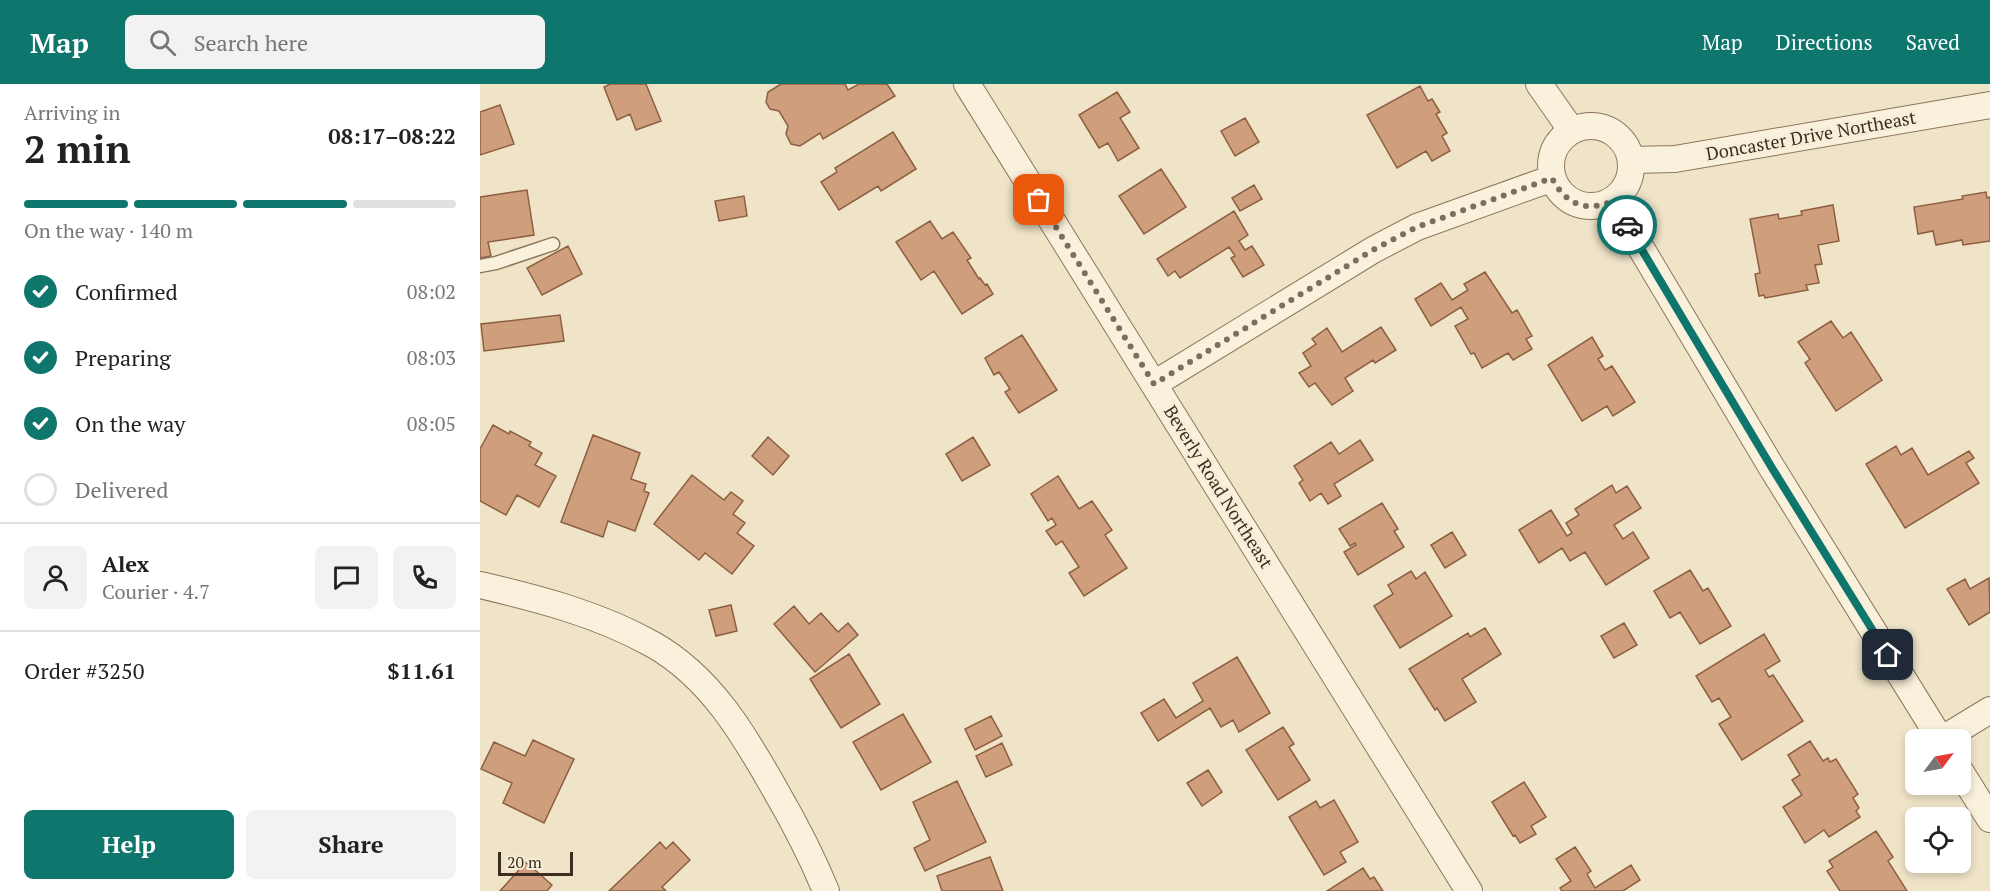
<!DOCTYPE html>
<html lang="en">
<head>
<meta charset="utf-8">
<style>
	:root { --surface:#fff; --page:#f2f2f2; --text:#222; --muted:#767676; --line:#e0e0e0; --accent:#0f766e }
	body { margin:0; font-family:"PT Serif",serif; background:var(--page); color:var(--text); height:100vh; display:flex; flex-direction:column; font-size:22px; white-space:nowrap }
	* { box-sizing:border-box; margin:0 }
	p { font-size:20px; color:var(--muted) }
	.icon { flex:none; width:33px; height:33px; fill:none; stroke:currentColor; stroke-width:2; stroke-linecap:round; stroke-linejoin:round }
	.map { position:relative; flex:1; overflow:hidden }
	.sheet { display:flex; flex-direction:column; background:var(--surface); width:480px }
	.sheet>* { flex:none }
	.needle { width:39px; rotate:58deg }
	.fabs { position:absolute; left:1425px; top:645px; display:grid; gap:12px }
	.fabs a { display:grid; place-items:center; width:66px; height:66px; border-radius:9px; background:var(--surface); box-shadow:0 3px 9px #0003; font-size:30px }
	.scale { position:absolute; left:18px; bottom:15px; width:75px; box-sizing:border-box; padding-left:6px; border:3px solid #3d2e20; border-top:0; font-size:16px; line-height:21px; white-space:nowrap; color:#3d2e20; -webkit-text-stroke:4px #f7eed8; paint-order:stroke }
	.pin { position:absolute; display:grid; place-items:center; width:51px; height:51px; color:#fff; margin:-26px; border-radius:12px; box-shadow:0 3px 9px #0006 }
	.courier { position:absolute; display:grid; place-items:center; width:60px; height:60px; margin:-30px; border:4px solid #0f766e; border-radius:50%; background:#fff; color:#222; box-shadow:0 2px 8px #0007 }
	.head em { font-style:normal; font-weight:600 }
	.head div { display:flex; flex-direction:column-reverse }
	.head { display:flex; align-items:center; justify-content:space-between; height:102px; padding:0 24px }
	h1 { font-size:39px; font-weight:600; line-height:45px }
	.bar { display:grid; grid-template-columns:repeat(4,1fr); gap:9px 6px; align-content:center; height:72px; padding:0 24px }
	.bar i { height:8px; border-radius:4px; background:var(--line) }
	.bar .selected { background:var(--accent) }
	.bar p { grid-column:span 4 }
	.line { display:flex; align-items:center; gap:15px; padding:0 24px; border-top:2px solid var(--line) }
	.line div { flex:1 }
	.round { display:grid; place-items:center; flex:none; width:63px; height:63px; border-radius:9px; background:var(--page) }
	ol { padding:0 24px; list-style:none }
	li { display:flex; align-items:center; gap:18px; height:66px }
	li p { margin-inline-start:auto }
	li .icon { padding:6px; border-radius:50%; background:var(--accent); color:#fff; stroke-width:4 }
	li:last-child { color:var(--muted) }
	li i { width:33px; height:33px; border:3px solid var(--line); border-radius:50% }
	.primary-button { display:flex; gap:12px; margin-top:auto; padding:12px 24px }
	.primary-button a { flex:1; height:69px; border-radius:9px; background:var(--accent); color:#fff; font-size:24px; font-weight:600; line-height:69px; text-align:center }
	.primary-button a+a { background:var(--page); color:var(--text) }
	header { display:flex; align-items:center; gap:36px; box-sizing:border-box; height:84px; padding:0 30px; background:var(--accent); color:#fff }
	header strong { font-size:28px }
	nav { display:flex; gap:33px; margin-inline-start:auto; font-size:21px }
	.search { width:420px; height:54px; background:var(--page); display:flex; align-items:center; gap:15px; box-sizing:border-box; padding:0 21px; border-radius:9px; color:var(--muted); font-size:22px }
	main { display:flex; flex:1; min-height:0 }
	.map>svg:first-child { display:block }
	.building { fill:#cf9f7d; stroke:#8d5f41; stroke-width:1.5 }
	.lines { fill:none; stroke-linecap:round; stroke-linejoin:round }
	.lane-casing { stroke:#8d765c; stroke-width:15 }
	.street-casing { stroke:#8d765c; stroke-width:28 }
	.lane { stroke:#faf1dc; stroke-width:12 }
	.street { stroke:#faf1dc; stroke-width:26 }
	.done { stroke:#7c6e5b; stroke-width:6; stroke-dasharray:0 10.8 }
	.route { stroke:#0f766e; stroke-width:8 }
	.labels { text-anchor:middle; stroke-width:6; stroke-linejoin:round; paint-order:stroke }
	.street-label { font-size:18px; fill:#3d2e20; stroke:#f7eed8 }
</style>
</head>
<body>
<header>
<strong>Map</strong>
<div class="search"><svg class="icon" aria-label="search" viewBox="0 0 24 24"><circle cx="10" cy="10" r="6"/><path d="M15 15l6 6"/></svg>Search here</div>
<nav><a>Map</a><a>Directions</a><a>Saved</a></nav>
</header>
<main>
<section class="sheet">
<div class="head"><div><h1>2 min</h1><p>Arriving in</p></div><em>08:17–08:22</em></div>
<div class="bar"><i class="selected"></i><i class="selected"></i><i class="selected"></i><i></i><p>On the way · 140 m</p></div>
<ol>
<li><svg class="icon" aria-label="check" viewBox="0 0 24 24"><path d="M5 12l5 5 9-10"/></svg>Confirmed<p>08:02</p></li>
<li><svg class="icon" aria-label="check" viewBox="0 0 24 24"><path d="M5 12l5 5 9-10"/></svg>Preparing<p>08:03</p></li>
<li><svg class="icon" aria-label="check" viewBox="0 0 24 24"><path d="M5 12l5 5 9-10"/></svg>On the way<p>08:05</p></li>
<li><i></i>Delivered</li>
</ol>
<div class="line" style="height:108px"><a class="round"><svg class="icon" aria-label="person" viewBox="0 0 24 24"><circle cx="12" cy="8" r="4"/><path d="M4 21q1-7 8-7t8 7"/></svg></a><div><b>Alex</b><p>Courier · 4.7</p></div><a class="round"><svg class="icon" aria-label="chat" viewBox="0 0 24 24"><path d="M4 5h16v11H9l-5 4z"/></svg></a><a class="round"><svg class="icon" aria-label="phone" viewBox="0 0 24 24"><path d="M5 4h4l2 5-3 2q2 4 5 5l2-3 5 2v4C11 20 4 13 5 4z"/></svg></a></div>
<div class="line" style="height:78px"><div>Order #3250</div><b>$11.61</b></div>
<div class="primary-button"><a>Help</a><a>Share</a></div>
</section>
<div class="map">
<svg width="1510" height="807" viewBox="0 0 1510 807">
	<rect width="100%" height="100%" fill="#f0e4c8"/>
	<path class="building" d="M130,0H166L181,37L156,46L150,30L137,36L124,3Z
		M301,0H365L368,6L379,0H407L415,12L343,55L340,49L320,62L311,60L306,50L308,42L299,27L290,25L286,18L288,8Z
		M940,2L948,17L952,15L960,28L956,30L967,49L962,52L970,67L952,77L946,67L917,84L887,31Z
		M637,8L650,28L640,34L659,64L638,77L628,59L619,64L599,31Z
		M20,21L34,60L0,71V28Z
		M765,34L779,58L755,72L741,47Z
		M413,48L436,85L401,107L398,102L359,126L341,98L357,88L355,84Z
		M681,85L706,123L664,150L639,112Z
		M774,101L782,115L760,127L752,114Z
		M47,106L54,151L8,158L11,172L0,174V113Z
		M1506,108L1507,114L1510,113V157L1483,161L1482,156L1456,161L1453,147L1438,150L1434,123L1483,115L1482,112Z
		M264,112L267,132L239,137L235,117Z
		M1353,121L1359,157L1338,161L1342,180L1335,181L1339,199L1326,201L1328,206L1285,214L1284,211L1279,212L1275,190L1280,189L1270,135L1298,130L1299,135L1322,131L1321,127Z
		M754,127L768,151L759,157L765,166L772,162L784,181L763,193L751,174L755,172L749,163L700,194L695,187L688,192L677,175Z
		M450,137L462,155L473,148L491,174L487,176L499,195L500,194L505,201L507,200L513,210L482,230L454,187L441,196L416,158Z
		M88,162L102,190L62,211L47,184Z
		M1005,188L1032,229L1037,226L1052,252L1046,255L1052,265L1033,276L1028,269L1002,284L994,269L991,270L975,242L988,235L981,223L951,242L935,215L961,199L972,216L988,206L984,200Z
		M80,231L84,257L4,267L1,240Z
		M1351,237L1363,254L1371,248L1402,296L1356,327L1325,279L1330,275L1318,258Z
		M901,243L916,266L895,279L893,276L865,294L873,307L852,321L835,299L829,303L819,289L831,282L823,269L836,260L832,255L847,244L862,268Z
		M542,251L577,306L539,329L525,308L530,305L519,288L514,291L505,274Z
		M1112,253L1123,272L1118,275L1125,286L1132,282L1155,318L1133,332L1127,322L1102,337L1068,281Z
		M13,341L29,350L30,347L51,358L49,362L62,369L55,381L76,392L59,423L37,411L26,431L0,417V365Z
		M113,351L160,369L151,395L166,400L164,407L169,409L155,447L128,437L123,453L81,438Z
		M288,353L309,372L293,391L272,372Z
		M493,353L510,381L482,397L466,370Z
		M880,356L893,376L854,400L861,412L848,420L841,409L830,417L819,399L823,396L814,382L851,358L859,370Z
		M1416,362L1421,371L1432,364L1448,391L1489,367L1494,374L1486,379L1499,399L1425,444L1386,380Z
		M212,391L244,416L251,408L263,417L253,430L265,439L257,449L274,462L252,490L225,469L219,476L174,440Z
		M578,392L599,425L612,417L632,446L625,451L647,484L604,512L589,489L599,483L582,457L576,461L566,447L576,441L572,434L568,437L551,410Z
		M1132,401L1136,409L1147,402L1161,424L1134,441L1143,455L1153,448L1169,474L1126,501L1105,468L1090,477L1082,464L1059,479L1039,446L1071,426L1087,452L1092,449L1086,439L1099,431L1095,425Z
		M902,419L918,445L914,447L924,463L878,491L864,468L876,461L875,459L870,462L859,445Z
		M972,448L986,471L965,484L951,461Z
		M1210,486L1223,507L1228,504L1251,542L1220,560L1200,528L1190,534L1174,507Z
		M931,487L936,495L945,488L972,532L920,564L894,522L913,510L908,501Z
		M1509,494L1510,528L1489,541L1467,505L1485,495L1490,505Z
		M251,521L257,547L236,552L229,526Z
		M314,522L329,540L341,529L358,548L368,539L378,551L335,588L294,540Z
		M1144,539L1157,561L1134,574L1121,552Z
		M1005,544L1021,570L982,595L996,618L965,637L957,624L955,626L929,585L988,549L990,553Z
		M1284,550L1300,577L1285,586L1289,593L1293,591L1323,637L1262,676L1239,640L1251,633L1239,614L1232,618L1216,592Z
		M369,570L400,620L361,644L330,595Z
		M757,573L790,629L759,648L753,636L741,643L730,624L678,657L661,629L684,615L696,634L723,617L713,599Z
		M423,630L451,678L401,706L373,658Z
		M511,632L522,652L495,666L485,645Z
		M803,643L814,660L809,663L830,696L798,716L766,666Z
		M53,656L94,675L64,739L23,719L32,699L1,685L14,658L45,672Z
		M1330,657L1343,677L1348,674L1350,678L1356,675L1378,710L1373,714L1379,724L1376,727L1380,733L1349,753L1344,746L1325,759L1303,723L1322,711L1312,696L1320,691L1308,671Z
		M522,659L532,681L506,693L496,672Z
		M728,686L742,708L722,722L707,699Z
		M477,697L506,758L445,787L434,764L450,756L433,718Z
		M1044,698L1066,733L1051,742L1056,750L1040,759L1035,751L1033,752L1012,718Z
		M854,716L878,758L860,768L866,778L844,791L809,733L836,717L840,724Z
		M1396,747L1413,773L1408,777L1427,807H1360L1347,787L1353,783L1349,777Z
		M180,758L186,765L193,758L210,776L182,803L186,807H129Z
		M1095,763L1111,787L1107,790L1115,804L1151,781L1160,796L1143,807H1082L1080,804L1091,797L1076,775Z
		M510,773L523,807H462L457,792Z
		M46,778L72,801L67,807H20Z
		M883,784L890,795L894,793L903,807H847Z"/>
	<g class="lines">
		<g class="lane-casing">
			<path id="lane" d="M0,182L16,179L73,160"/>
		</g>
		<g class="street-casing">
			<path id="street" d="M487,0L989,807
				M1059,0L1092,47
				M1071 82a40 40 0 1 1 80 0a40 40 0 1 1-80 0Z
				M1151,76L1195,75L1510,21
				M1133,117L1292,384L1461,656
				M674,300L893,166L937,143L1073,94
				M0,501C60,515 118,530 172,560C231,593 265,652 297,709C315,740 332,773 346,807
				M1461,656L1510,626
				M1480,687L1510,735"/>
		</g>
		<use href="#lane" class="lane"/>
		<use href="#street" class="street"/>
	</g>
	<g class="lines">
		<path class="done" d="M559,116L674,300L893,166L937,143L1072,94C1085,120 1106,129 1133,117L1147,141"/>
		<path class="route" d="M1147,141L1292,384L1408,571"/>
	</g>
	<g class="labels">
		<g class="street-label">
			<text transform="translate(1331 52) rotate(-10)" y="6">Doncaster Drive Northeast</text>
			<text transform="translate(738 403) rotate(58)" y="6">Beverly Road Northeast</text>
		</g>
	</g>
</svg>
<div class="fabs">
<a><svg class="needle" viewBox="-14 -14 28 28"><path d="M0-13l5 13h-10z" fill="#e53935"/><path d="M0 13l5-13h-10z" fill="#767676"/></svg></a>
<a><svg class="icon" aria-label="locate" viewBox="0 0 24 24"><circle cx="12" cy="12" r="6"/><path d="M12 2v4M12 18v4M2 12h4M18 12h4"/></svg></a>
</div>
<div class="scale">20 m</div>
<div class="pin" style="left:559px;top:116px;background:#ea580c"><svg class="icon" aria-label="bag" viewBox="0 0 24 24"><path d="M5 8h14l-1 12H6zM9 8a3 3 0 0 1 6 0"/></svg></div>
<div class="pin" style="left:1408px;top:571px;background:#1f2937"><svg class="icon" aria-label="home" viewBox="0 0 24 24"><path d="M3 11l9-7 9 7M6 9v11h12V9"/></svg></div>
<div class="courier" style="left:1147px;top:141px"><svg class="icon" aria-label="car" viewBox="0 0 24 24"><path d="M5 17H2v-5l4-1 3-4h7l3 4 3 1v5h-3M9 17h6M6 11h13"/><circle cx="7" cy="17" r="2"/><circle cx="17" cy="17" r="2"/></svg></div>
</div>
</main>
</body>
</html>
